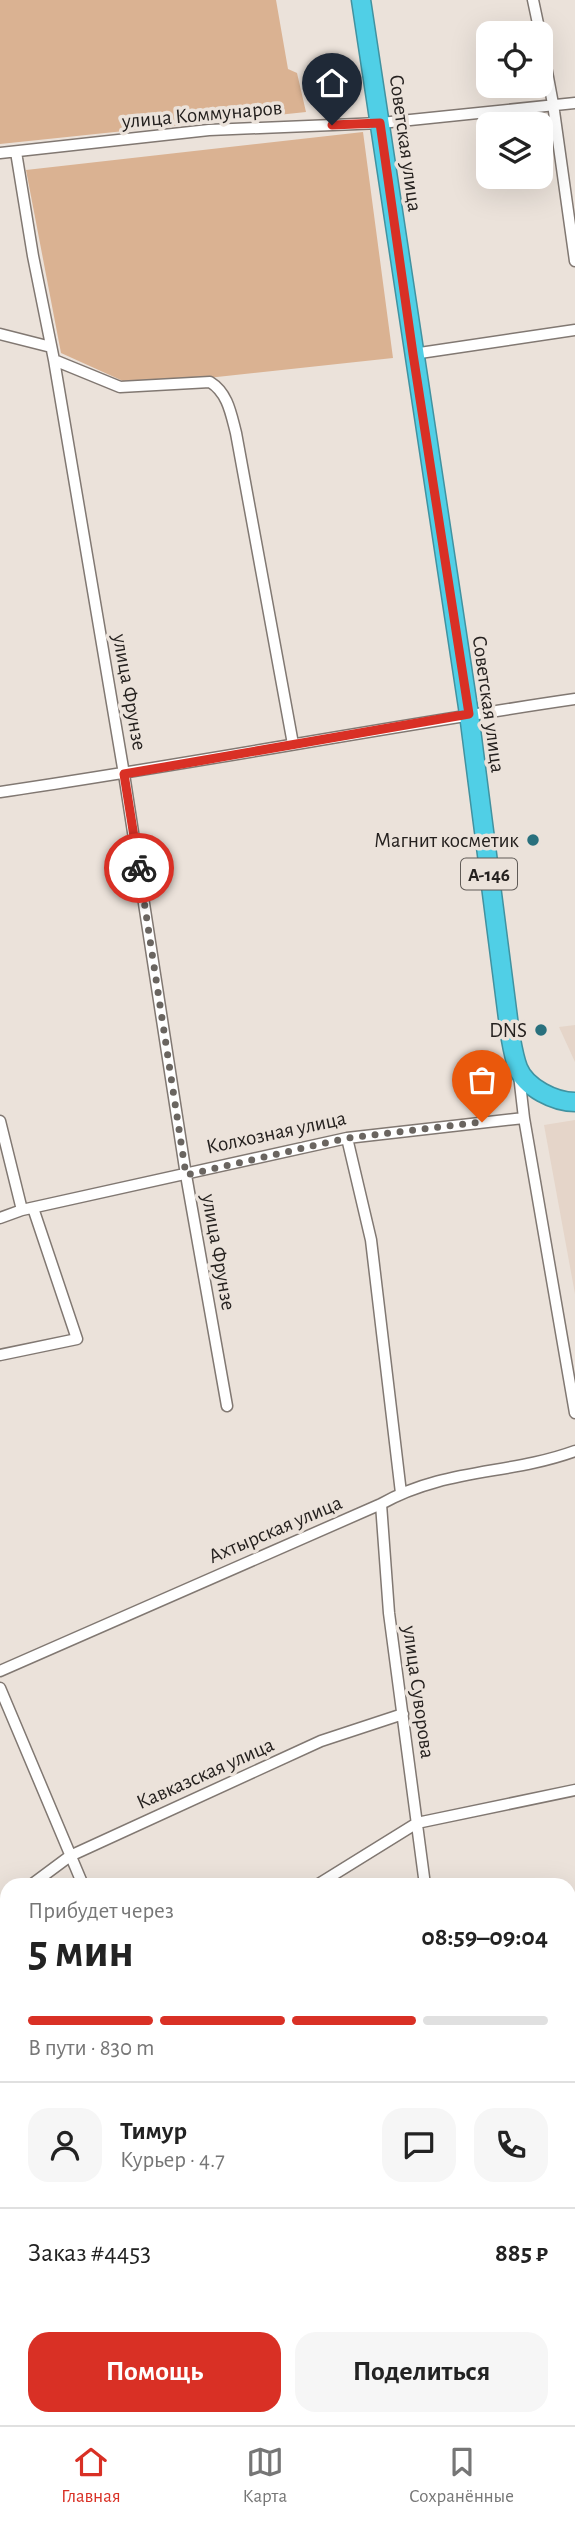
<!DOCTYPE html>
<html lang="ru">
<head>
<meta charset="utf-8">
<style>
	:root { --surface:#fff; --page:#f6f6f6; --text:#222; --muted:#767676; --line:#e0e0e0; --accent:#d93025 }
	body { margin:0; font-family:"Alegreya Sans",sans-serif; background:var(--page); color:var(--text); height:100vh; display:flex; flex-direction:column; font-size:26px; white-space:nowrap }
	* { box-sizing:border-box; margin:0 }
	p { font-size:23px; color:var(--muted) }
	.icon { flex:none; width:38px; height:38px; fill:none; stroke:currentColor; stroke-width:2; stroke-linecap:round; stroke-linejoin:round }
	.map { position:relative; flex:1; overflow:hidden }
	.side { position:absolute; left:0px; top:1878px; width:576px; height:548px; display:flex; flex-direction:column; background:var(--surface); border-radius:21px 21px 0 0; box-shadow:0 7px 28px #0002 }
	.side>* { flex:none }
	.fabs { position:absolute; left:476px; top:21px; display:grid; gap:14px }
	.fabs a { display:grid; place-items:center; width:77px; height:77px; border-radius:14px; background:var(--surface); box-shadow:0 7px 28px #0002; font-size:35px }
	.pin { position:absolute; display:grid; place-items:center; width:60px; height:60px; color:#fff; margin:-72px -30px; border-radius:50% 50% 50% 0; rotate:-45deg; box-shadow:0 0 7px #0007 }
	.pin .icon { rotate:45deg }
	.courier { position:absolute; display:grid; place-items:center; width:70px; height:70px; margin:-35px; border:5px solid #d93025; border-radius:50%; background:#fff; color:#222; box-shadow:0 2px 9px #0007 }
	.headline em { font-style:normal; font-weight:700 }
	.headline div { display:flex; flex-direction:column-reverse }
	.headline { display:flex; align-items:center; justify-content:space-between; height:119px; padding:0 28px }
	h1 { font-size:46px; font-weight:700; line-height:52px }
	.bar { display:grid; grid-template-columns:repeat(4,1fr); gap:10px 7px; align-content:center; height:84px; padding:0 28px }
	.bar i { height:9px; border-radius:5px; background:var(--line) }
	.bar .active { background:var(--accent) }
	.bar p { grid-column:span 4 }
	.line { display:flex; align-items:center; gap:18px; padding:0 28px; border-top:2px solid var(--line) }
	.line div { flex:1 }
	.round { display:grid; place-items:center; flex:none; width:74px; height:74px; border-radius:21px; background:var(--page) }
	.cta { display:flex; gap:14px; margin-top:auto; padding:14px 28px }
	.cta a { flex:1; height:80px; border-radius:21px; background:var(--accent); color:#fff; font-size:28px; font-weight:700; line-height:80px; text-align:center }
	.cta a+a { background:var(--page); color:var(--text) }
	.tab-bar { display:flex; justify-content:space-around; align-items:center; height:98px; border-top:2px solid var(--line); background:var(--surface); font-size:19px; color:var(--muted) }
	.tab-bar a { display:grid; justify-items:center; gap:4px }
	.tab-bar .active { color:var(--accent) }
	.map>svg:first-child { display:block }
	.built { fill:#e5d5c9 }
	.green { fill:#dab292 }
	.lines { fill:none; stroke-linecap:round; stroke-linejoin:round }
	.stream { stroke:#437680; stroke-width:2.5 }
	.street-casing { stroke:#817872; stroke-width:13 }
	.highway-casing { stroke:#4192a0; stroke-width:21 }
	.street { stroke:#fff; stroke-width:10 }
	.highway { stroke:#50cfe6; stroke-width:18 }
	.done { stroke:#6a6560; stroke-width:7; stroke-dasharray:0 12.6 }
	.route { stroke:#d93025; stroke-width:9 }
	.poi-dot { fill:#29707d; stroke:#ebe2da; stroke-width:2.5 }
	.labels { text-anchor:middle; stroke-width:7; stroke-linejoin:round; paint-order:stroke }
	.shield { fill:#ebe2da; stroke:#605b57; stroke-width:2 }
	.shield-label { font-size:19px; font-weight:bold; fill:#25211f }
	.street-label { font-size:21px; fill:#25211f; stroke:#ebe2da }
	.poi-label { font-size:21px; fill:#25211f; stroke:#ebe2da; text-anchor:end }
</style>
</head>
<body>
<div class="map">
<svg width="575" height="2425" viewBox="0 0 575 2425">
	<rect width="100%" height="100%" fill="#ebe2da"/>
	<path class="built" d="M575,1025V1062L559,1027Z
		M575,1120V1294L544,1125Z"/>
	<path class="green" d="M0,0H276L288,69L297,73L306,112L0,144Z
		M363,132L393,358L134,386L61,353L26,170Z"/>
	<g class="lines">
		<path class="stream" d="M569,2152L575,2154
			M0,2340L7,2338"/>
		<g class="street-casing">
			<path id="street" d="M533,0L540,33
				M541,40L553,104L575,261
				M16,152L33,256L54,360L124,774L186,1175L227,1406
				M0,153L209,130L381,123L575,103
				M0,334L51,347
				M413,354L575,330
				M54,360L120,387L210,382C228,393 231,414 236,433L293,744
				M0,792C192,764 383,727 575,699
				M519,1075L524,1118L575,1413
				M0,1121L22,1210
				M347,1138L371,1240L401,1493
				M0,1218L22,1210L347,1138L524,1118
				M0,1355L77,1339L33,1208
				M381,1504L389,1613L425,1885
				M0,1671L381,1504C445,1468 509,1475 575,1451
				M0,1688L83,1885
				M31,1885L70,1856L321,1741L403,1714
				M317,1885L417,1823L575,1790
				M0,1925L7,1913
				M569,1982L575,1981
				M0,2089L7,2085
				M0,2271L7,2266
				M569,2377H575
				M0,2424L11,2418
				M331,2425L336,2418"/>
		</g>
		<g class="highway-casing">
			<path id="highway" d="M361,0L469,714L510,1034C512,1045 514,1058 518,1068C526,1088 555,1102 575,1102"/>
		</g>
		<use href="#street" class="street"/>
		<use href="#highway" class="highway"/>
	</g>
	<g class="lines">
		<path class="done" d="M139,868L186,1175L347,1138L482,1122"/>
		<path class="route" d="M139,868L124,774L469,714L413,354L380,123L332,125"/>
	</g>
	<g class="poi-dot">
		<circle cx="533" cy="840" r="7"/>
		<circle cx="541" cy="1030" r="7"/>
	</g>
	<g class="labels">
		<rect class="shield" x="461" y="858.5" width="56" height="31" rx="5"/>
		<g class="shield-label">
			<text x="489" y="881">А-146</text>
		</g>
		<g class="street-label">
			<text transform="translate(202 114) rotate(-5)" y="7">улица Коммунаров</text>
			<text transform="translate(406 143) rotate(82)" y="7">Советская улица</text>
			<text transform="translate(130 692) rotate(80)" y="7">улица Фрунзе</text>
			<text transform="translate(489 704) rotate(82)" y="7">Советская улица</text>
			<text transform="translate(276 1132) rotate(-12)" y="7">Колхозная улица</text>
			<text transform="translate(219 1252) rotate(80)" y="7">улица Фрунзе</text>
			<text transform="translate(275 1529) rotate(-23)" y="7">Ахтырская улица</text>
			<text transform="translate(419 1692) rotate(82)" y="7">улица Суворова</text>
			<text transform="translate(205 1773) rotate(-24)" y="7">Кавказская улица</text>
		</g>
		<g class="poi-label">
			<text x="519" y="847">Магнит косметик</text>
			<text x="527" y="1037">DNS</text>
		</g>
	</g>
</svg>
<div class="fabs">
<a><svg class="icon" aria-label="locate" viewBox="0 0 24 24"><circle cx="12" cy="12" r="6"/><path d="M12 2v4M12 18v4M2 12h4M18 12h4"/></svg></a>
<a><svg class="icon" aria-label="layers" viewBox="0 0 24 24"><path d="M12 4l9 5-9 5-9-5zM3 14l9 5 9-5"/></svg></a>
</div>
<div class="pin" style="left:482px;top:1122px;background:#ea580c"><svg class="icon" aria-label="bag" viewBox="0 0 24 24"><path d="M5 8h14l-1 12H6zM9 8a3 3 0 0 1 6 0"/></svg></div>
<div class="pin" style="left:332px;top:125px;background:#1f2937"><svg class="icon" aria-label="home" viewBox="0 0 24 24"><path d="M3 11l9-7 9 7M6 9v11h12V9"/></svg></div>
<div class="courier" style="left:139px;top:868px"><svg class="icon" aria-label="bike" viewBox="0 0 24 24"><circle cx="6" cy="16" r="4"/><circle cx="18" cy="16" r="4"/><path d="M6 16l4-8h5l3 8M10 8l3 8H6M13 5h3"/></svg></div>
<section class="side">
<div class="headline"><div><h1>5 мин</h1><p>Прибудет через</p></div><em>08:59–09:04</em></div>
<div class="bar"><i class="active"></i><i class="active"></i><i class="active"></i><i></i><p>В пути · 830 m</p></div>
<div class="line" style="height:126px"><a class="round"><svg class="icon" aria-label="person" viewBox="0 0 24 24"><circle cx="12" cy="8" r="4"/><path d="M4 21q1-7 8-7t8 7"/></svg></a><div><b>Тимур</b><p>Курьер · 4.7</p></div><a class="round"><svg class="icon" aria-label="chat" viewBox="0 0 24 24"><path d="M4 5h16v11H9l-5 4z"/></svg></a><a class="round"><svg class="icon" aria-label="phone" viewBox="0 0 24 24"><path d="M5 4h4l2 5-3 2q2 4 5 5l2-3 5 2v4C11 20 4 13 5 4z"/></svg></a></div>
<div class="line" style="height:91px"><div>Заказ #4453</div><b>885 ₽</b></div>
<div class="cta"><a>Помощь</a><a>Поделиться</a></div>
</section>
</div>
<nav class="tab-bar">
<a class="active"><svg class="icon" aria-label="home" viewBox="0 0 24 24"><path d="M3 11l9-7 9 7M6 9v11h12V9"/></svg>Главная</a>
<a><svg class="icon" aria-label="map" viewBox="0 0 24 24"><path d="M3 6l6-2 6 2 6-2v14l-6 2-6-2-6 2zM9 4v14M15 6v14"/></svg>Карта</a>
<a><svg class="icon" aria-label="saved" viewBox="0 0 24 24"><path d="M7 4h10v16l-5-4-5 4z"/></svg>Сохранённые</a>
</nav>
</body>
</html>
